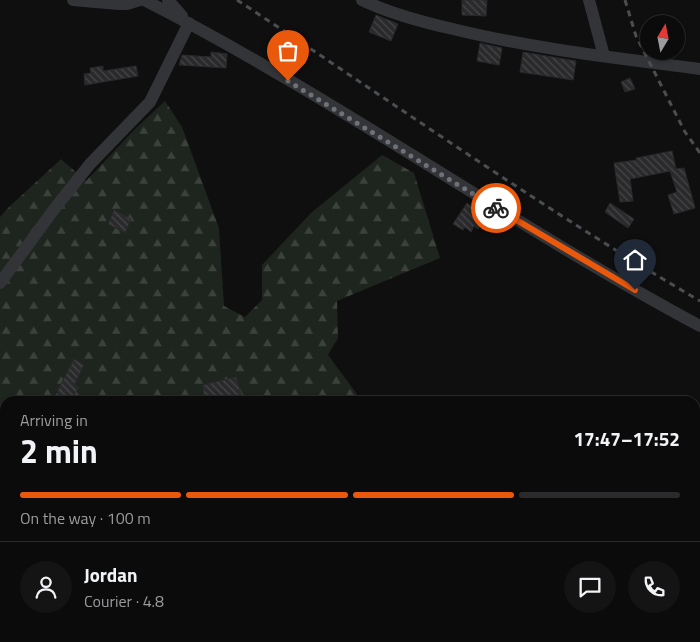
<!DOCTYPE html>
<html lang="en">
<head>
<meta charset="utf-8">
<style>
	:root { --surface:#0b0b0c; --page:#141415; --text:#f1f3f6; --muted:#9a9b9d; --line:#2b2b2d; --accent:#ea580c }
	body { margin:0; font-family:"Titillium Web",sans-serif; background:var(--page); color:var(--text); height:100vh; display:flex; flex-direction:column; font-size:19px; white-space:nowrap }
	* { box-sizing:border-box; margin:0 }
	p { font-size:16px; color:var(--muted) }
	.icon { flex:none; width:28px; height:28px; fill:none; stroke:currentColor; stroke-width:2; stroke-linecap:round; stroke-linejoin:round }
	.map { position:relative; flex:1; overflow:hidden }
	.side { position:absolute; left:0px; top:396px; width:700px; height:246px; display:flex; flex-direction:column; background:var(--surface); border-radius:15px 15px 0 0; box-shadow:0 1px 4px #0004,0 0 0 1px var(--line) }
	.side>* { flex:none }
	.needle { width:32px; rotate:10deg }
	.controls { position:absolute; left:640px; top:15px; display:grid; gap:10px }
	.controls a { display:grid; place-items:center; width:45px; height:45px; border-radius:50%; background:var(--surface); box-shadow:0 1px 4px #0004,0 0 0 1px var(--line); font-size:25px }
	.pin { position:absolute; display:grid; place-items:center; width:42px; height:42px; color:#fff; margin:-51px -21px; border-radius:50% 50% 50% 0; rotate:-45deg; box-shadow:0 0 5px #0007 }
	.pin .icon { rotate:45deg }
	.courier { position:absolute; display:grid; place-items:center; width:50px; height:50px; margin:-25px; border:4px solid #ea580c; border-radius:50%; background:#fff; color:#222; box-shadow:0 1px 6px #0007 }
	.overview em { font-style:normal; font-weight:700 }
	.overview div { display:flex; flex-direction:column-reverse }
	.overview { display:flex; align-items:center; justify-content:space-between; height:85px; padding:0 20px }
	h1 { font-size:32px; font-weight:700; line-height:38px }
	.bar { display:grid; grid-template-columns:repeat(4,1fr); gap:8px 5px; align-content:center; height:60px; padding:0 20px }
	.bar i { height:6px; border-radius:4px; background:var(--line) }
	.bar .on { background:var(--accent) }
	.bar p { grid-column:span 4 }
	.line { display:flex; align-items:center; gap:12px; padding:0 20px; border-top:1px solid var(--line) }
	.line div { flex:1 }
	.round { display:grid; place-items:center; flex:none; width:52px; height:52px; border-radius:26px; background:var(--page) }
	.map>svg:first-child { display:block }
	.forest { fill:url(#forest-firs) }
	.building { fill:url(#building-back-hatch); stroke:#29292c }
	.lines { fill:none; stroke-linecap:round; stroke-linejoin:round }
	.minor { stroke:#323437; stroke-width:12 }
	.rail { stroke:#4b4e51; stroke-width:3; stroke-dasharray:6 5; stroke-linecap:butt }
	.done { stroke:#6e7278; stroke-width:5; stroke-dasharray:0 9 }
	.route { stroke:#ea580c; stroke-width:6 }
</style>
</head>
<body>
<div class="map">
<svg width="700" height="642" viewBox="0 0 700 642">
	<defs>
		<pattern id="forest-firs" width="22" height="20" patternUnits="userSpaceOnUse" patternTransform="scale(1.25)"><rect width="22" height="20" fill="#1e241e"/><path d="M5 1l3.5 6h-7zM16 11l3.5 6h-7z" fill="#3c413c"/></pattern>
		<pattern id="building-back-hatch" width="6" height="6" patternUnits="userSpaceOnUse" patternTransform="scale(1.25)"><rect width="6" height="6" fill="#2a2a2c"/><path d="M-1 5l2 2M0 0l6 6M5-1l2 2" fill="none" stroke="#464648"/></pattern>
	</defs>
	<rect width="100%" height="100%" fill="#0f0f10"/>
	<path class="forest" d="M165,101L182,127L219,228L224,306L245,317L262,300V265L311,213L382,155L414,173L440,258L337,301L338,338L328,355L362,401H5V533L0,536V217L8,208L61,159L86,181L135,129Z
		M188,638H299L290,642H194Z"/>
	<path class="building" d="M462,0H487L486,16L462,15Z
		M376,15L398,24L391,41L369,32Z
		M480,43L502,48L499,65L477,61Z
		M211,52L227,54L226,68L179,65L182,55L211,57Z
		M523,52L576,61L573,80L520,72Z
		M103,66V71L136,66L138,76L85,85L84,74L91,73L90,68Z
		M630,78L635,89L625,92L621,82Z
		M672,151L676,169L684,168L695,208L674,214L668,195L677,192L670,171L630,179L633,201L620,202L614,163L637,160L636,158Z
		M467,203L487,217L478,229L474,226L471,232L465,227L463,230L453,224Z
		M610,203L634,219L628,228L605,212Z
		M114,210L131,219L125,233L108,224Z
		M74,359L84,365L74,385L79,387L71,401H59L54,398Z
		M236,377L243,401H204L203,385Z"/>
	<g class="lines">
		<path class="minor" d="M73,0L118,4H127L140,0
			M144,0C335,97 511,225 700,326
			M168,0L182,16
			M362,0C391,14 422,22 453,29C534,49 617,58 700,69
			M589,0L604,56
			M0,283L55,208L90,164L150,102L189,23
			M0,549L5,545
			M85,638L88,642"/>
		<path class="rail" d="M237,0C391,101 541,208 700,301
			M625,0L636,36L685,132L700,153"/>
	</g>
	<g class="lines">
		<path class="done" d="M288,81L496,208"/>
		<path class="route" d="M496,208L635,290"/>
	</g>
</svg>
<div class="controls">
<a><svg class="needle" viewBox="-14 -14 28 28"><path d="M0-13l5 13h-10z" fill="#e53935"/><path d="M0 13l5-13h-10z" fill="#9a9b9d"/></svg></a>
</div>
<div class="pin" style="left:288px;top:81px;background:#ea580c"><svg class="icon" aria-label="bag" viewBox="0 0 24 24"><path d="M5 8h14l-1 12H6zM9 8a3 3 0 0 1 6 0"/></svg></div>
<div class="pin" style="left:635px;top:290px;background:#1f2937"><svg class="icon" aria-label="home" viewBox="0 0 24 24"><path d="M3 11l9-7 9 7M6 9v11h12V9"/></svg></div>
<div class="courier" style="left:496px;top:208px"><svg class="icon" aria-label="bike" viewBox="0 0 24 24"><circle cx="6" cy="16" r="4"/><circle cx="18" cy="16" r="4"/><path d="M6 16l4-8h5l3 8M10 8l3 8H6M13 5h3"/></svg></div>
<section class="side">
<div class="overview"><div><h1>2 min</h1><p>Arriving in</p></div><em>17:47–17:52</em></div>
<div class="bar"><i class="on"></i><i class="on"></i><i class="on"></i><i></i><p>On the way · 100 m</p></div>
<div class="line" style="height:90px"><a class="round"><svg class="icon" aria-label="person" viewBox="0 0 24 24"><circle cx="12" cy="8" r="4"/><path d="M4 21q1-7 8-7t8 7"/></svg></a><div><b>Jordan</b><p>Courier · 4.8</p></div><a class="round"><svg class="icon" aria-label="chat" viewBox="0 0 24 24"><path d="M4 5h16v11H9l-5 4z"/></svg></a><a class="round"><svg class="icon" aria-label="phone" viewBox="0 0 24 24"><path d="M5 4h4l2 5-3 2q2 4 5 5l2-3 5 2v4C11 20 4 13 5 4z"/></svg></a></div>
</section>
</div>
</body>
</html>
